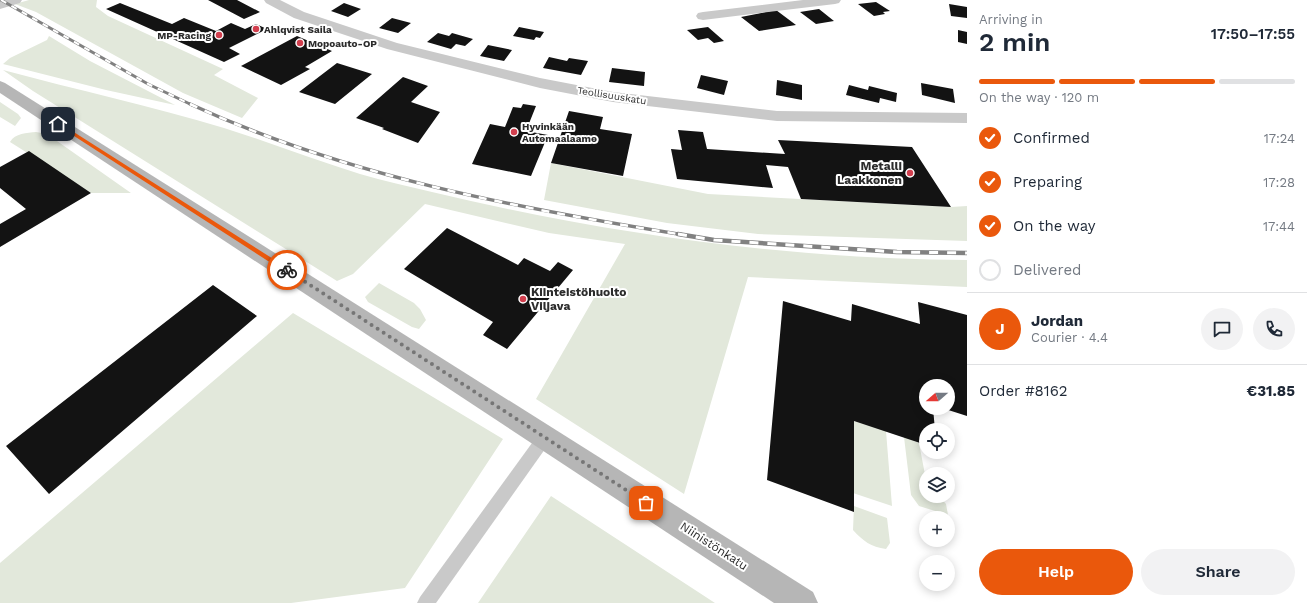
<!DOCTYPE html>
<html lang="en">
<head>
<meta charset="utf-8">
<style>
	:root { --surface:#fff; --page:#f2f2f3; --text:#1f2937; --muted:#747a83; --line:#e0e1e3; --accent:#ea580c }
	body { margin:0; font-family:"Work Sans",sans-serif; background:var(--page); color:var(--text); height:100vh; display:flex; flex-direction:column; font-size:15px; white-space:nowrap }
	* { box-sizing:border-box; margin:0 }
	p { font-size:13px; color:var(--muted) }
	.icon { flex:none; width:22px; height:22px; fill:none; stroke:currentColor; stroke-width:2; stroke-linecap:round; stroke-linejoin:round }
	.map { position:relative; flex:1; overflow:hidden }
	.drawer { display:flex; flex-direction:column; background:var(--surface); width:340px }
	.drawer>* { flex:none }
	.needle { width:26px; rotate:250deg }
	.buttons { position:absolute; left:919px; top:379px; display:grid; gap:8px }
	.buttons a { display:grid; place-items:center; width:36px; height:36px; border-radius:50%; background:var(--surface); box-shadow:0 2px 10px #0003; font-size:20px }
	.pin { position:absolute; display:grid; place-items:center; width:34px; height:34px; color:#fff; margin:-17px; border-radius:8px; box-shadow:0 2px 6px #0006 }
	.courier { position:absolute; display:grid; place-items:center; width:40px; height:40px; margin:-20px; border:3px solid #ea580c; border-radius:50%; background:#fff; color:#222; box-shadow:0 1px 5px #0007 }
	.overview em { font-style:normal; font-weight:600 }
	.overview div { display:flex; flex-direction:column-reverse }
	.overview { display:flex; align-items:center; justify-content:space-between; height:68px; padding:0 12px }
	h1 { font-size:26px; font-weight:600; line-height:30px }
	.bar { display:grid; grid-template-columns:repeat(4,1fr); gap:6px 4px; align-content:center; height:48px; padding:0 12px }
	.bar i { height:5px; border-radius:3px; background:var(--line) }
	.bar .current { background:var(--accent) }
	.bar p { grid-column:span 4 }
	.line { display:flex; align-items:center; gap:10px; padding:0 12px; border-top:1px solid var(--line) }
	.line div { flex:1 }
	.round { display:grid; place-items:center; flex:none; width:42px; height:42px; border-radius:21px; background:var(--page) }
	ol { padding:0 12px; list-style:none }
	li { display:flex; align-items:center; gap:12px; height:44px }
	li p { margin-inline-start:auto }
	li .icon { padding:4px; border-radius:50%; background:var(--accent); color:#fff; stroke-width:4 }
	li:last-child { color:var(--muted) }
	li i { width:22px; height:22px; border:2px solid var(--line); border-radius:50% }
	.action { display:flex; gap:8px; margin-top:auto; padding:8px 12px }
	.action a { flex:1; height:46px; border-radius:24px; background:var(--accent); color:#fff; font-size:16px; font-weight:600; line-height:46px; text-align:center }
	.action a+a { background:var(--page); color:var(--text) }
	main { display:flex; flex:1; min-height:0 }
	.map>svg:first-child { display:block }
	.green { fill:#e2e8db }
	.building { fill:#131313 }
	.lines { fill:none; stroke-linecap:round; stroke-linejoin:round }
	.lane { fill:#c9c9c9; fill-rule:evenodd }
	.street { fill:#c9c9c9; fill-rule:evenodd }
	.secondary { fill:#b6b6b6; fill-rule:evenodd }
	.rail-far2-casing { stroke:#818181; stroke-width:3 }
	.rail-far1-casing { stroke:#818181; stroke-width:3.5 }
	.rail-casing { stroke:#818181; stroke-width:4.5 }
	.rail-far2 { stroke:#fff; stroke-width:2; stroke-dasharray:6; stroke-linecap:butt }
	.rail-far1 { stroke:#fff; stroke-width:2.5; stroke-dasharray:8; stroke-linecap:butt }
	.rail { stroke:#fff; stroke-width:3; stroke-dasharray:9; stroke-linecap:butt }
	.route { fill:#ea580c }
	.done { stroke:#767676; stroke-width:4; stroke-dasharray:0 7.2 }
	.poi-dot { fill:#d23f4e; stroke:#fff; stroke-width:1.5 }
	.labels { text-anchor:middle; stroke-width:4; stroke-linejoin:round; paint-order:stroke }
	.far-poi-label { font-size:10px; font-weight:bold; fill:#2c2c2c; stroke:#fff; text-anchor:start }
	.far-street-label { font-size:10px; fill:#2c2c2c; stroke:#fff }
	.poi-label { font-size:12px; font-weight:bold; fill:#2c2c2c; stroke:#fff; text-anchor:end }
	.street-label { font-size:12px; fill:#2c2c2c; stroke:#fff }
</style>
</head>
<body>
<main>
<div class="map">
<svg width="967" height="603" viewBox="0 0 967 603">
	<rect width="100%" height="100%" fill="#fff"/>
	<path class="green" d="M29,0H97L96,7L108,16L223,69L214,75L258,98L242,118L183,93L36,12L15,4Z
		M49,36L90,61L175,105L106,90L3,64L10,58L47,40Z
		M3,70C77,90 151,106 224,128C269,142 314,160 360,174C384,181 408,186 432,192C607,234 787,259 967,260V287L748,277L684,494L536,399L625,244L549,233L425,204L353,274L337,281L33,91Z
		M0,102L18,114L21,118L15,126L0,117Z
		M36,132L47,134L131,193H91L10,142C15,133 27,133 36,132Z
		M551,163L708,194L951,207L967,206V241L758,234L667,223L544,200Z
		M379,283L414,303L420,309L426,320L419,329L412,327L368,302L365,297Z
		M293,313L503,439L405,588L291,603H0V563Z
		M854,421L886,431L892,506L853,493Z
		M904,437L919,443L926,480V496H939L946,504L948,515L919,506L911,495Z
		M551,496L715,603H478Z
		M854,506L887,518L890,543L886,549C871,547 863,541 853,530Z"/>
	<path class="building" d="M208,0H237L260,12L244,19Z
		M876,2L890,11L883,12L885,14L874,16L858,4Z
		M120,3L172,24L184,18L216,31L231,23L245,29L256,24L267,29L229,48L240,54L224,62L106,9Z
		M344,3L361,9L348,17L331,11Z
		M949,4L967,7V18L951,16Z
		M819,9L834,21L816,24L800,12Z
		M776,10L796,25L759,31L741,17Z
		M392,18L411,23L398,33L379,28Z
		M519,27L544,32L540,38L536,37L534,40L513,36Z
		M708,27L724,41L714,43L708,38L698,40L687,30Z
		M958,30L967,32V44L958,42Z
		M438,33L449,36L452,33L473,39L465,46L456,44L451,49L427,42Z
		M297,36L332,51L305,67L310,69L281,85L241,66Z
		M488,45L512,50L504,61L480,56Z
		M549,57L567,61L569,58L588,61L581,75L543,68Z
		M337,63L372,74L335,104L299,92Z
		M612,68L645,72L644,86L609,82Z
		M701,75L728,81L724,95L697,88Z
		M403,77L428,86L411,102L440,112L418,143L382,129L384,128L356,118Z
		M777,80L802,85V100L776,95Z
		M921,83L953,89L955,103L922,95Z
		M849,85L868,90L869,86L897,93L896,102L880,98L879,103L846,95Z
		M523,104L536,106L526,131L548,135L531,176L472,164L490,124L505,127L513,107L521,108Z
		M569,111L603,117L600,129L632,134L623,176L551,163Z
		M678,130L703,132L707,149L785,154L778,140L912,147L951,207L801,199L788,167L766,165L773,188L677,179L671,149L682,150Z
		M29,151L91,193L0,247V224L26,209L0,188V167Z
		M447,228L518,265L524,258L550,271L558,262L573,270L507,349L483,335L493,322L404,269Z
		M213,285L257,316L49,494L6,446Z
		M783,301L851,321L852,304L920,324L918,302L967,315V416L942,408H948V386H926V408H933L935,430H926V445L854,421V512L767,480Z"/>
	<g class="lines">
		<path class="lane" d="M545,430L550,432L552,437L550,442L436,603H417L420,597L540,432Z"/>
		<path class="street" d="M3,0H22L20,3L0,9V1Z
			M264,0H280L304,12L397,43L540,78L613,92L777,111L967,113V123L777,121L613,102L540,88L387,49L294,18L266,3Z
			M803,0H841L839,3L835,4L703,20L698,19L696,16L698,13L703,12Z"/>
		<path class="secondary" d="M0,81L5,83L813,592L818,603H774L0,93Z"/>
		<g class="rail-far2-casing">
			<path id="rail-far2" d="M1,0L148,84L192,105"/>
		</g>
		<g class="rail-far1-casing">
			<path id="rail-far1" d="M190,104C345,176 516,208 684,235"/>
		</g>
		<g class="rail-casing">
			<path id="rail" d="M678,234L714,240L897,252L967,253"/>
		</g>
		<use href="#rail-far2" class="rail-far2"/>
		<use href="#rail-far1" class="rail-far1"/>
		<use href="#rail" class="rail"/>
	</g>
	<path class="route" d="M58,122L289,269V272H285L57,125Z"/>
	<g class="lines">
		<path class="done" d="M287,270L646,503"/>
	</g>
	<g class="poi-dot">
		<circle cx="256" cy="29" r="4"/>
		<circle cx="219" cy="35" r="4"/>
		<circle cx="300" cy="43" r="4"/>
		<circle cx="514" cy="132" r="4"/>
		<circle cx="910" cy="173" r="4"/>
		<circle cx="523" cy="299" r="4"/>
	</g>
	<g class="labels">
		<g class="far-poi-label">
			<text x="264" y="33">Ahlqvist Saila</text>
			<text x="211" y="39" text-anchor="end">MP-Racing</text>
			<text x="308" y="47">Mopoauto-OP</text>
			<text x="522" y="130">Hyvinkään<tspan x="522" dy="12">Automaalaamo</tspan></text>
		</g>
		<g class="far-street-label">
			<text transform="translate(612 95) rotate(9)" y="4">Teollisuuskatu</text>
		</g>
		<g class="poi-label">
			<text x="902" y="170">Metalli<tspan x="902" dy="14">Laakkonen</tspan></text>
			<text x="531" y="296" text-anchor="start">Kiinteistöhuolto<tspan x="531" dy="14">Viljava</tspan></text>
		</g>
		<g class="street-label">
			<text transform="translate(714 546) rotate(33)" y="4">Niinistönkatu</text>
		</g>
	</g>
</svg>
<div class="buttons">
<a><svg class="needle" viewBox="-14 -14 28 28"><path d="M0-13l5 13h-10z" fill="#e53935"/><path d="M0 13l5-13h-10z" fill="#747a83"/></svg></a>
<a><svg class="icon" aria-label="locate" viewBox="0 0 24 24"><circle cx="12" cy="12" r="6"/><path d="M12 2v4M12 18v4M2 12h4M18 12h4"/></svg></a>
<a><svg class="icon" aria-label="layers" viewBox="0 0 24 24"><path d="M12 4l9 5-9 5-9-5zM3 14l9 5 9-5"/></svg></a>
<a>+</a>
<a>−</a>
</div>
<div class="pin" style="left:646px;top:503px;background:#ea580c"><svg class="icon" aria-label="bag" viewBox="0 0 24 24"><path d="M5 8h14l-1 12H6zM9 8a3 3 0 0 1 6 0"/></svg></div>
<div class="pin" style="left:58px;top:124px;background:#1f2937"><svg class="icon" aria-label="home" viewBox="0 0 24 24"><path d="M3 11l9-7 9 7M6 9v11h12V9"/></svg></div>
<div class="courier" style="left:287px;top:270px"><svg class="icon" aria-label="bike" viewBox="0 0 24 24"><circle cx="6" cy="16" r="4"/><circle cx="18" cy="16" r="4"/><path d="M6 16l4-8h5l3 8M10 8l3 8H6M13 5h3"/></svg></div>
</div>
<section class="drawer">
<div class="overview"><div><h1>2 min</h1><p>Arriving in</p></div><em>17:50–17:55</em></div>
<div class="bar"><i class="current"></i><i class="current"></i><i class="current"></i><i></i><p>On the way · 120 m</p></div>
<ol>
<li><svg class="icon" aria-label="check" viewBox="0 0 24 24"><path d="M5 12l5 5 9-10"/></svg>Confirmed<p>17:24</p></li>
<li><svg class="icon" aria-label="check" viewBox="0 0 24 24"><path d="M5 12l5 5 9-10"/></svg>Preparing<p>17:28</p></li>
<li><svg class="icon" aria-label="check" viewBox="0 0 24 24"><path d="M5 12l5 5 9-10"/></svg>On the way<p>17:44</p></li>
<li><i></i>Delivered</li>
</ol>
<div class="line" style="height:72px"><b class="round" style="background:var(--accent);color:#fff">J</b><div><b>Jordan</b><p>Courier · 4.4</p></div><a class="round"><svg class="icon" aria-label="chat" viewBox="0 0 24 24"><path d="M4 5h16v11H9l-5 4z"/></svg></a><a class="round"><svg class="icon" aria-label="phone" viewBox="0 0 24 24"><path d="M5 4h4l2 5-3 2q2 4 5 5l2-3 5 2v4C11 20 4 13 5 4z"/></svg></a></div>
<div class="line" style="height:52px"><div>Order #8162</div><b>€31.85</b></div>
<div class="action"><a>Help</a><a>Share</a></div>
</section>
</main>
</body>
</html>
